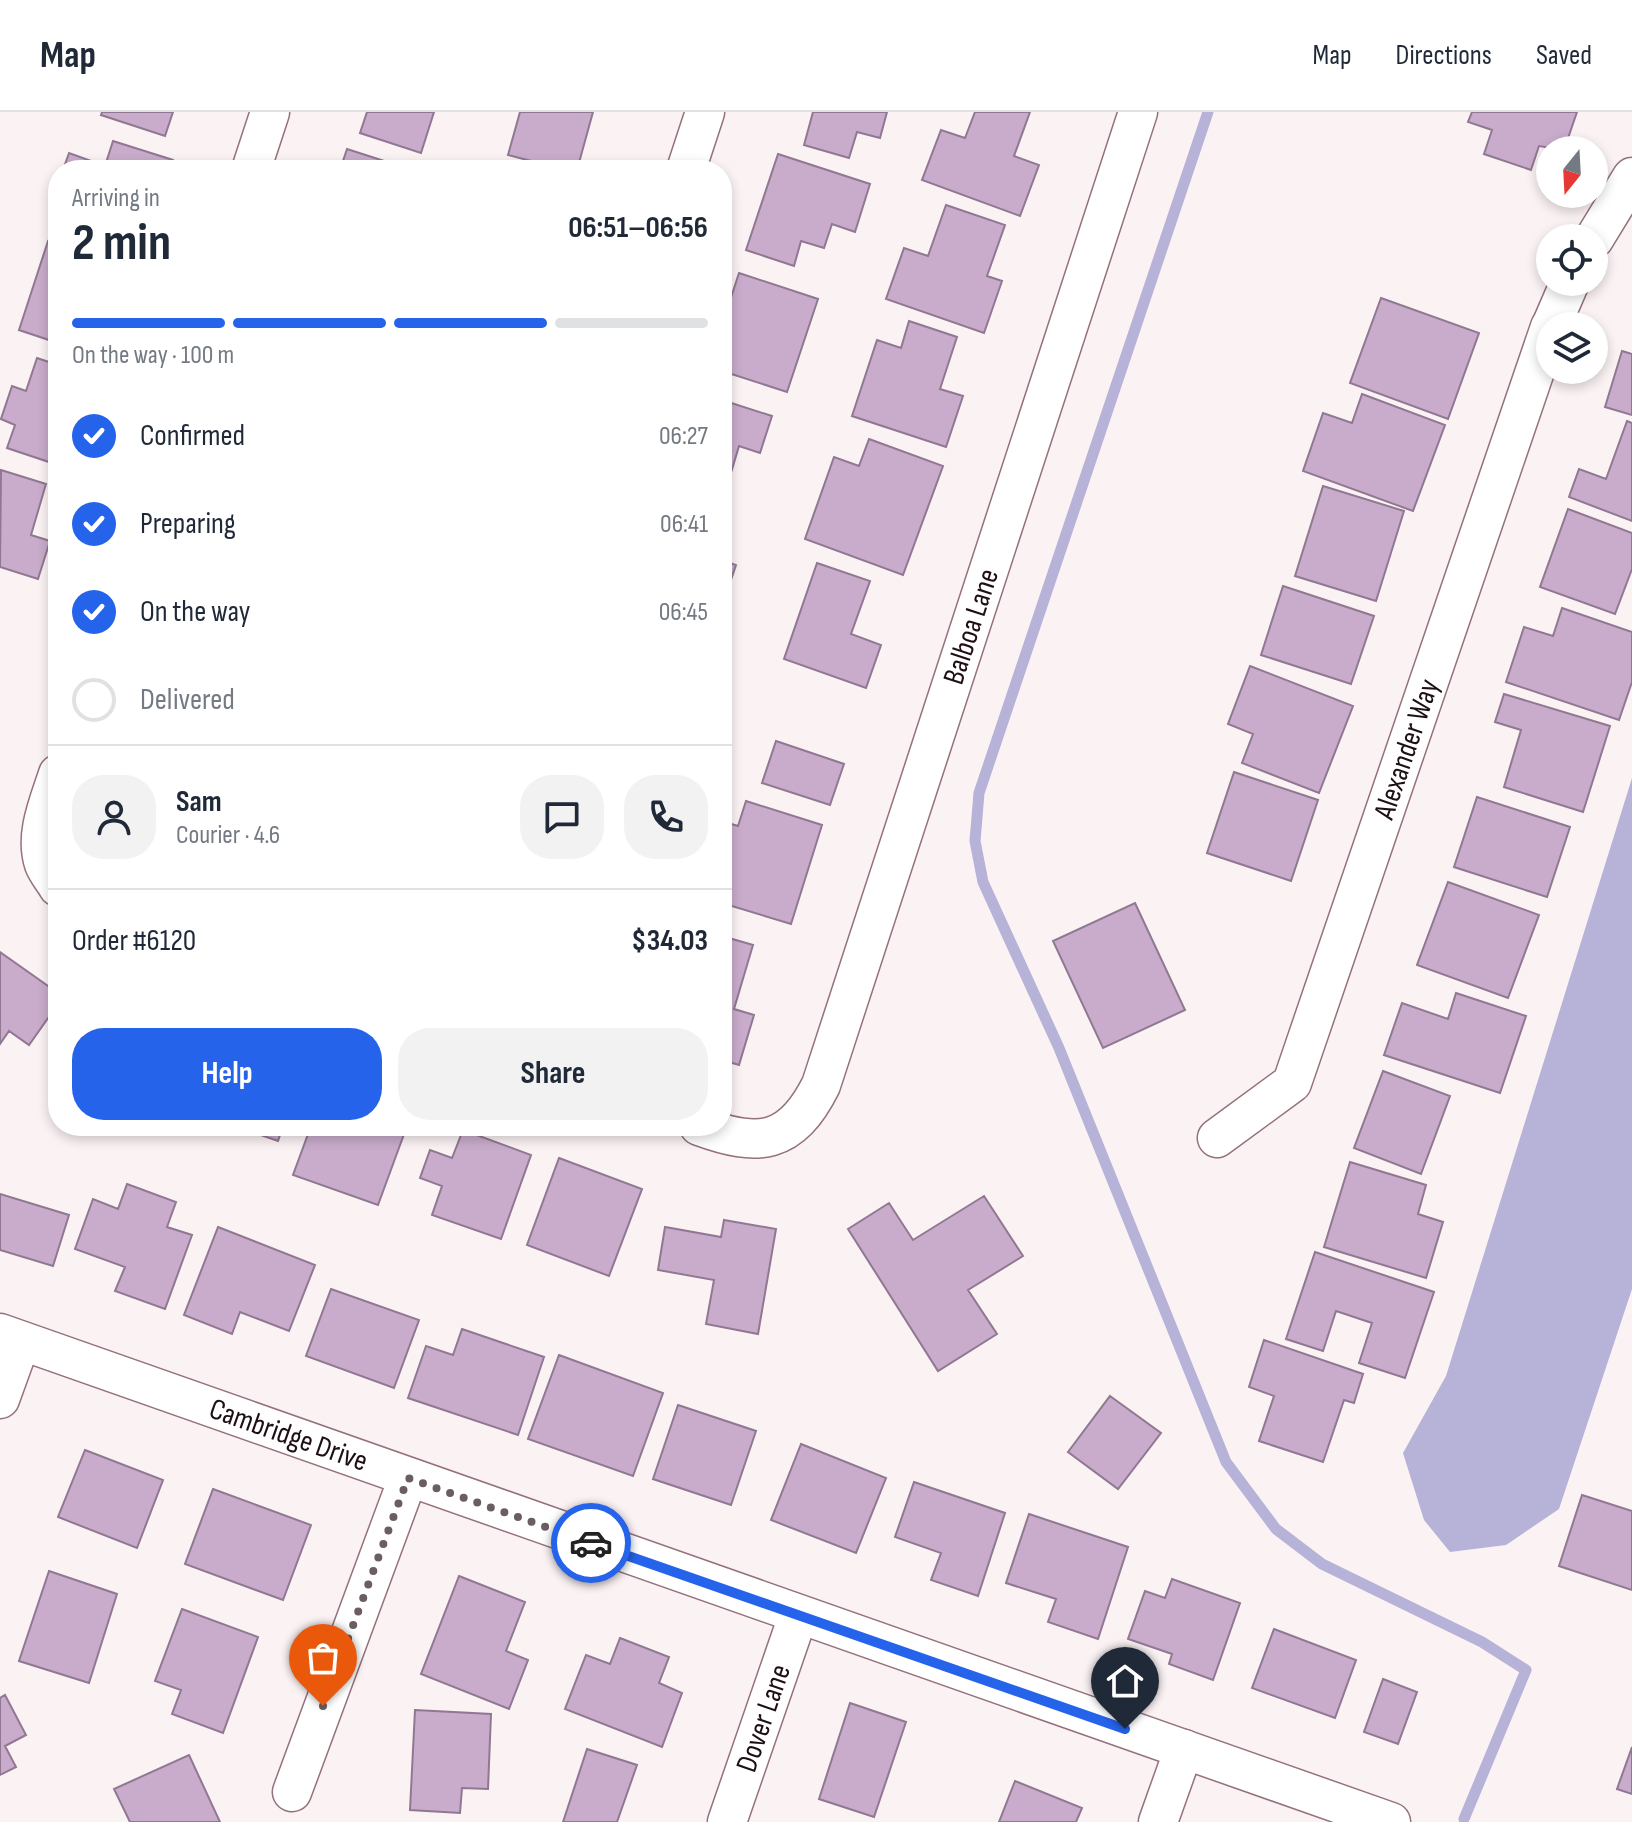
<!DOCTYPE html>
<html lang="en">
<head>
<meta charset="utf-8">
<style>
	:root { --surface:#fff; --page:#f2f2f3; --text:#1f2937; --muted:#747a83; --line:#e0e1e3; --accent:#2563eb }
	body { margin:0; font-family:"Sofia Sans Condensed",sans-serif; background:var(--page); color:var(--text); height:100vh; display:flex; flex-direction:column; font-size:30px; white-space:nowrap }
	* { box-sizing:border-box; margin:0 }
	p { font-size:26px; color:var(--muted) }
	.icon { flex:none; width:44px; height:44px; fill:none; stroke:currentColor; stroke-width:2; stroke-linecap:round; stroke-linejoin:round }
	.map { position:relative; flex:1; overflow:hidden }
	.details { position:absolute; left:48px; top:48px; width:684px; height:976px; display:flex; flex-direction:column; background:var(--surface); border-radius:32px; box-shadow:0 4px 12px #0003 }
	.details>* { flex:none }
	.needle { width:52px; rotate:198deg }
	.fabs { position:absolute; left:1536px; top:24px; display:grid; gap:16px }
	.fabs a { display:grid; place-items:center; width:72px; height:72px; border-radius:50%; background:var(--surface); box-shadow:0 4px 12px #0003; font-size:40px }
	.pin { position:absolute; display:grid; place-items:center; width:68px; height:68px; color:#fff; margin:-82px -34px; border-radius:50% 50% 50% 0; rotate:-45deg; box-shadow:0 0 8px #0007 }
	.pin .icon { rotate:45deg }
	.courier { position:absolute; display:grid; place-items:center; width:80px; height:80px; margin:-40px; border:6px solid #2563eb; border-radius:50%; background:#fff; color:#222; box-shadow:0 2px 10px #0007 }
	.head em { font-style:normal; font-weight:700 }
	.head div { display:flex; flex-direction:column-reverse }
	.head { display:flex; align-items:center; justify-content:space-between; height:136px; padding:0 24px }
	h1 { font-size:52px; font-weight:700; line-height:60px }
	.bar { display:grid; grid-template-columns:repeat(4,1fr); gap:12px 8px; align-content:center; height:96px; padding:0 24px }
	.bar i { height:10px; border-radius:6px; background:var(--line) }
	.bar .selected { background:var(--accent) }
	.bar p { grid-column:span 4 }
	.line { display:flex; align-items:center; gap:20px; padding:0 24px; border-top:2px solid var(--line) }
	.line div { flex:1 }
	.round { display:grid; place-items:center; flex:none; width:84px; height:84px; border-radius:32px; background:var(--page) }
	ol { padding:0 24px; list-style:none }
	li { display:flex; align-items:center; gap:24px; height:88px }
	li p { margin-inline-start:auto }
	li .icon { padding:8px; border-radius:50%; background:var(--accent); color:#fff; stroke-width:4 }
	li:last-child { color:var(--muted) }
	li i { width:44px; height:44px; border:4px solid var(--line); border-radius:50% }
	.action { display:flex; gap:16px; margin-top:auto; padding:16px 24px }
	.action a { flex:1; height:92px; border-radius:32px; background:var(--accent); color:#fff; font-size:32px; font-weight:700; line-height:92px; text-align:center }
	.action a+a { background:var(--page); color:var(--text) }
	header { display:flex; align-items:center; gap:48px; box-sizing:border-box; height:112px; padding:0 40px; background:var(--surface); border-bottom:2px solid var(--line) }
	header strong { font-size:38px }
	nav { display:flex; gap:44px; margin-inline-start:auto; font-size:28px }
	.map>svg:first-child { display:block }
	.water { fill:#b6b2d8 }
	.lines { fill:none; stroke-linecap:round; stroke-linejoin:round }
	.stream { stroke:#b6b2d8; stroke-width:11 }
	.building { fill:#c9accb; stroke:#907892; stroke-width:2 }
	.minor-casing { stroke:#95717c; stroke-width:41 }
	.minor { stroke:#fff; stroke-width:38 }
	.done { stroke:#6b5e62; stroke-width:8; stroke-dasharray:0 14.4 }
	.route { stroke:#2563eb; stroke-width:10 }
	.labels { text-anchor:middle; stroke-width:7; stroke-linejoin:round; paint-order:stroke }
	.street-label { font-size:30px; fill:#1d0f14; stroke:#fff }
</style>
</head>
<body>
<header>
<strong>Map</strong>
<nav><a>Map</a><a>Directions</a><a>Saved</a></nav>
</header>
<div class="map">
<svg width="1632" height="1710" viewBox="0 0 1632 1710">
	<rect width="100%" height="100%" fill="#fbf2f4"/>
	<path class="water" d="M1632,666V1177L1559,1397L1506,1433L1450,1440L1424,1408L1403,1341L1446,1264Z"/>
	<g class="lines">
		<path class="stream" d="M1208,0L979,681L975,729L983,770L1059,936L1226,1350L1276,1417L1322,1452L1482,1530L1526,1558L1464,1707"/>
	</g>
	<path class="building" d="M102,0H173L165,24L101,3Z
		M367,0H434L421,41L360,21Z
		M520,0H593L577,58H528L531,49L508,43Z
		M813,0H887L880,26L857,20L849,46L804,33Z
		M975,0H1030L1014,44L1039,53L1020,104L922,68L941,18L965,26Z
		M1472,0H1577L1564,38L1539,34L1531,58L1484,42L1492,18L1468,10Z
		M113,29L173,48L170,58H63L69,41L105,54Z
		M347,37L412,58H340Z
		M778,42L870,72L855,120L832,112L824,136L801,129L794,154L746,138Z
		M946,93L1005,113L987,164L1002,169L984,221L886,187L904,136L928,144Z
		M48,129L58,133V231L19,218Z
		M739,161L818,187L787,280L722,259V213Z
		M1381,186L1479,221L1448,307L1350,271Z
		M909,209L957,225L940,277L963,284L946,335L852,304L877,228L901,236Z
		M1622,239L1632,242V303L1605,295Z
		M37,246L58,253V353L7,336L15,313L1,307L12,274L26,279Z
		M1362,282L1445,313L1413,399L1303,359L1323,301L1352,311Z
		M722,288L772,304L760,341L739,334L722,391Z
		M1627,309L1632,311V409L1569,385L1579,357L1606,367Z
		M869,327L943,354L903,463L805,427L834,345L859,354Z
		M1,358L46,372L31,423L50,429L38,467L0,455Z
		M1323,374L1404,399L1376,489L1295,464Z
		M1568,397L1632,421V457L1615,502L1540,475Z
		M722,448L736,453L722,494Z
		M817,451L870,469L851,522L881,533L866,576L784,547Z
		M1283,474L1374,504L1351,572L1261,543Z
		M1562,496L1632,520V570L1619,608L1506,570L1524,515L1553,524Z
		M1250,554L1353,594L1319,681L1242,651L1253,622L1228,612Z
		M1504,582L1610,614L1583,700L1504,675L1521,618L1495,610Z
		M776,629L844,652L830,693L762,671Z
		M1234,660L1318,688L1291,769L1207,741Z
		M1477,685L1570,715L1547,785L1454,755Z
		M746,689L822,713L791,812L722,791V709L738,714Z
		M1448,770L1539,803L1508,886L1417,853Z
		M1135,791L1185,898L1103,936L1053,829Z
		M722,824L753,833L734,897L754,903L739,953L722,948Z
		M0,840L58,881V892L29,933L9,919L0,932Z
		M1456,881L1526,904L1500,981L1384,943L1402,891L1448,907Z
		M1383,959L1450,984L1421,1062L1354,1036Z
		M234,1014H283L278,1029Z
		M311,1014H407L378,1093L293,1063Z
		M463,1018L531,1043L501,1127L432,1103L442,1074L420,1066L430,1038L452,1046Z
		M559,1046L642,1077L609,1164L527,1133Z
		M1350,1050L1426,1073L1418,1102L1443,1110L1426,1166L1324,1135Z
		M127,1072L176,1090L167,1115L192,1123L165,1197L115,1179L125,1155L75,1137L93,1087L118,1097Z
		M0,1082L69,1103L53,1154L0,1138Z
		M984,1084L1023,1144L968,1178L997,1222L938,1259L848,1117L889,1091L913,1128Z
		M724,1108L776,1117L758,1222L706,1212L714,1168L658,1158L665,1115L721,1125Z
		M218,1115L315,1153L289,1219L240,1200L232,1222L184,1203Z
		M1315,1140L1434,1180L1405,1266L1359,1251L1372,1211L1336,1199L1323,1239L1286,1227Z
		M331,1177L419,1208L394,1276L306,1244Z
		M462,1217L544,1245L518,1323L408,1286L426,1234L453,1243Z
		M1264,1228L1363,1262L1354,1291L1344,1288L1323,1350L1259,1329L1274,1284L1249,1275Z
		M559,1243L663,1281L633,1364L528,1327Z
		M1110,1284L1161,1321L1118,1377L1068,1340Z
		M678,1293L756,1319L731,1393L653,1367Z
		M801,1332L886,1366L856,1441L771,1408Z
		M85,1338L163,1368L137,1436L58,1405Z
		M914,1370L1005,1401L978,1484L931,1468L941,1441L895,1425Z
		M213,1377L311,1413L283,1488L185,1452Z
		M1582,1383L1632,1399V1478L1559,1454Z
		M1029,1402L1128,1435L1098,1527L1048,1510L1056,1487L1006,1471Z
		M49,1459L117,1482L89,1571L19,1549Z
		M459,1464L525,1490L506,1539L528,1548L509,1597L421,1562Z
		M1172,1467L1240,1491L1213,1568L1169,1552L1172,1542L1128,1527L1145,1479L1165,1486Z
		M182,1497L258,1525L223,1621L172,1602L181,1578L155,1569Z
		M1274,1517L1356,1548L1335,1606L1252,1576Z
		M620,1526L669,1545L659,1571L682,1581L662,1635L565,1597L586,1543L610,1552Z
		M1383,1567L1417,1580L1398,1632L1364,1620Z
		M5,1583L26,1623L5,1634L16,1655L0,1663V1586Z
		M850,1591L906,1610L874,1705L819,1687Z
		M415,1598L491,1602L488,1677L462,1676L460,1701L410,1698Z
		M1632,1635V1682L1617,1677Z
		M587,1637L637,1653L617,1710H563Z
		M189,1643L220,1710H130L114,1677Z
		M1015,1669L1082,1696L1076,1710H999Z"/>
	<g class="lines">
		<g class="minor-casing">
			<g id="minor">
				<path d="M251,58L270,0"/>
				<path d="M686,58L705,0"/>
				<path d="M1594,127L1632,65"/>
				<path d="M1551,214L1570,170"/>
				<path d="M58,662C49,690 34,723 44,752C47,760 54,768 58,775"/>
				<path id="s1" d="M699,1014C759,1036 791,1033 821,973L1138,0"/>
				<path id="s2" d="M1217,1026L1292,971L1550,215"/>
				<path id="s3" d="M0,1221L1391,1710"/>
				<path d="M0,1287L21,1229"/>
				<path d="M292,1680L408,1366"/>
				<path id="s4" d="M727,1710L798,1504"/>
				<path d="M1158,1710L1184,1637"/>
			</g>
		</g>
		<use href="#minor" class="minor"/>
	</g>
	<g class="lines">
		<path class="done" d="M323,1594L408,1366L591,1431"/>
		<path class="route" d="M591,1431L1125,1617"/>
	</g>
	<g class="labels">
		<g class="street-label">
			<text dy="10" stroke="none"><textPath href="#s1" startOffset="630">Balboa Lane</textPath></text>
			<text dy="10" stroke="none"><textPath href="#s2" startOffset="446">Alexander Way</textPath></text>
			<text dy="10" stroke="none"><textPath href="#s3" startOffset="306">Cambridge Drive</textPath></text>
			<text dy="10" stroke="none"><textPath href="#s4" startOffset="110">Dover Lane</textPath></text>
		</g>
	</g>
</svg>
<div class="fabs">
<a><svg class="needle" viewBox="-14 -14 28 28"><path d="M0-13l5 13h-10z" fill="#e53935"/><path d="M0 13l5-13h-10z" fill="#747a83"/></svg></a>
<a><svg class="icon" aria-label="locate" viewBox="0 0 24 24"><circle cx="12" cy="12" r="6"/><path d="M12 2v4M12 18v4M2 12h4M18 12h4"/></svg></a>
<a><svg class="icon" aria-label="layers" viewBox="0 0 24 24"><path d="M12 4l9 5-9 5-9-5zM3 14l9 5 9-5"/></svg></a>
</div>
<div class="pin" style="left:323px;top:1594px;background:#ea580c"><svg class="icon" aria-label="bag" viewBox="0 0 24 24"><path d="M5 8h14l-1 12H6zM9 8a3 3 0 0 1 6 0"/></svg></div>
<div class="pin" style="left:1125px;top:1617px;background:#1f2937"><svg class="icon" aria-label="home" viewBox="0 0 24 24"><path d="M3 11l9-7 9 7M6 9v11h12V9"/></svg></div>
<div class="courier" style="left:591px;top:1431px"><svg class="icon" aria-label="car" viewBox="0 0 24 24"><path d="M5 17H2v-5l4-1 3-4h7l3 4 3 1v5h-3M9 17h6M6 11h13"/><circle cx="7" cy="17" r="2"/><circle cx="17" cy="17" r="2"/></svg></div>
<section class="details">
<div class="head"><div><h1>2 min</h1><p>Arriving in</p></div><em>06:51–06:56</em></div>
<div class="bar"><i class="selected"></i><i class="selected"></i><i class="selected"></i><i></i><p>On the way · 100 m</p></div>
<ol>
<li><svg class="icon" aria-label="check" viewBox="0 0 24 24"><path d="M5 12l5 5 9-10"/></svg>Confirmed<p>06:27</p></li>
<li><svg class="icon" aria-label="check" viewBox="0 0 24 24"><path d="M5 12l5 5 9-10"/></svg>Preparing<p>06:41</p></li>
<li><svg class="icon" aria-label="check" viewBox="0 0 24 24"><path d="M5 12l5 5 9-10"/></svg>On the way<p>06:45</p></li>
<li><i></i>Delivered</li>
</ol>
<div class="line" style="height:144px"><a class="round"><svg class="icon" aria-label="person" viewBox="0 0 24 24"><circle cx="12" cy="8" r="4"/><path d="M4 21q1-7 8-7t8 7"/></svg></a><div><b>Sam</b><p>Courier · 4.6</p></div><a class="round"><svg class="icon" aria-label="chat" viewBox="0 0 24 24"><path d="M4 5h16v11H9l-5 4z"/></svg></a><a class="round"><svg class="icon" aria-label="phone" viewBox="0 0 24 24"><path d="M5 4h4l2 5-3 2q2 4 5 5l2-3 5 2v4C11 20 4 13 5 4z"/></svg></a></div>
<div class="line" style="height:104px"><div>Order #6120</div><b>$34.03</b></div>
<div class="action"><a>Help</a><a>Share</a></div>
</section>
</div>
</body>
</html>
